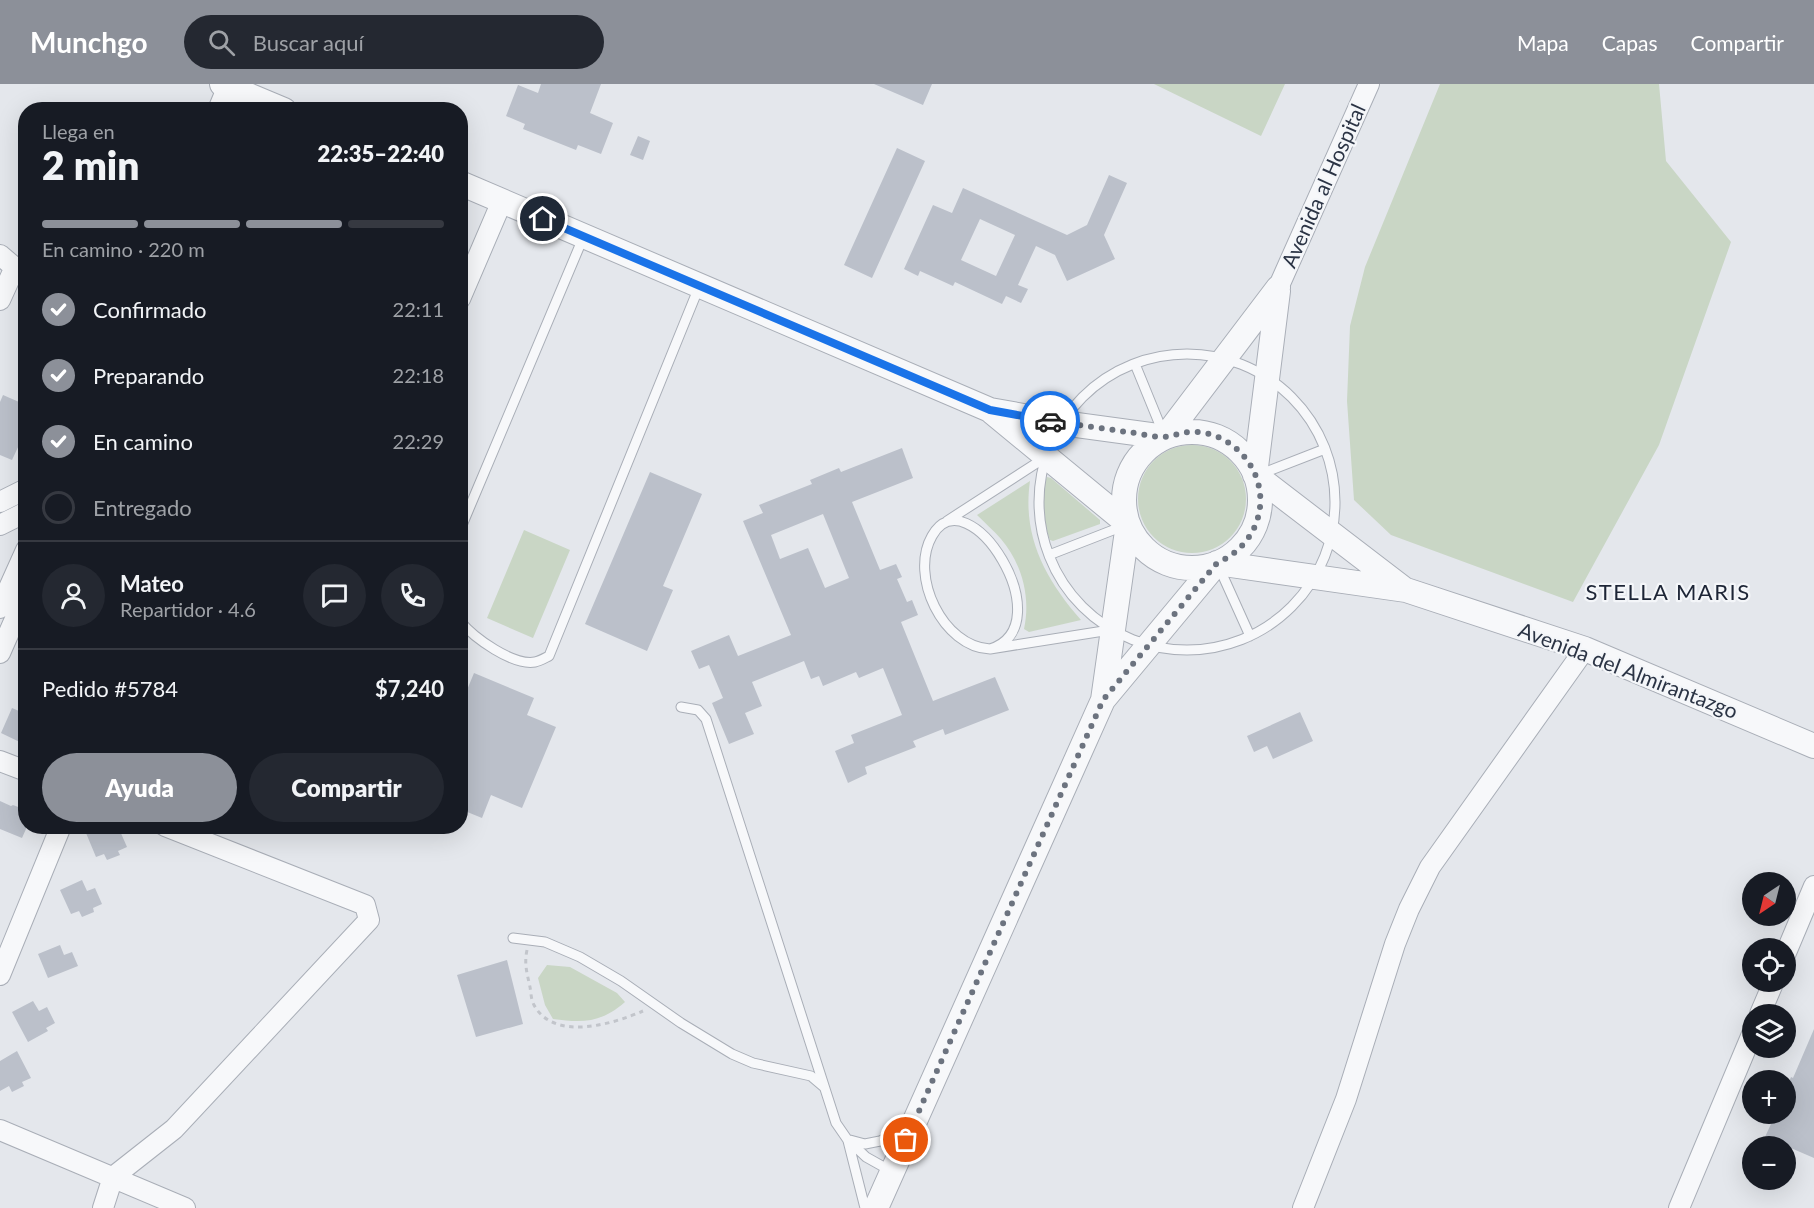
<!DOCTYPE html>
<html lang="es">
<head>
<meta charset="utf-8">
<style>
	:root { --surface:#171b24; --page:#242831; --text:#f1f3f6; --muted:#9ea1a6; --line:#363941; --accent:#8c9099 }
	body { margin:0; font-family:Lato,sans-serif; background:var(--page); color:var(--text); height:100vh; display:flex; flex-direction:column; font-size:22px; white-space:nowrap }
	* { box-sizing:border-box; margin:0 }
	p { font-size:20px; color:var(--muted) }
	.icon { flex:none; width:33px; height:33px; fill:none; stroke:currentColor; stroke-width:2; stroke-linecap:round; stroke-linejoin:round }
	.map { position:relative; flex:1; overflow:hidden }
	.sheet { position:absolute; left:18px; top:18px; width:450px; height:732px; display:flex; flex-direction:column; background:var(--surface); border-radius:24px; box-shadow:0 6px 24px #0002 }
	.sheet>* { flex:none }
	.needle { width:39px; rotate:215deg }
	.controls { position:absolute; left:1742px; top:788px; display:grid; gap:12px }
	.controls a { display:grid; place-items:center; width:54px; height:54px; border-radius:50%; background:var(--surface); box-shadow:0 6px 24px #0002; font-size:30px }
	.pin { position:absolute; display:grid; place-items:center; width:51px; height:51px; color:#fff; margin:-26px; border:3px solid #fff; border-radius:50%; box-shadow:0 2px 6px #0007 }
	.courier { position:absolute; display:grid; place-items:center; width:60px; height:60px; margin:-30px; border:4px solid #1a73e8; border-radius:50%; background:#fff; color:#222; box-shadow:0 2px 8px #0007 }
	.overview em { font-style:normal; font-weight:800 }
	.overview div { display:flex; flex-direction:column-reverse }
	.overview { display:flex; align-items:center; justify-content:space-between; height:102px; padding:0 24px }
	h1 { font-size:39px; font-weight:800; line-height:45px }
	.bar { display:grid; grid-template-columns:repeat(4,1fr); gap:9px 6px; align-content:center; height:72px; padding:0 24px }
	.bar i { height:8px; border-radius:4px; background:var(--line) }
	.bar .selected { background:var(--accent) }
	.bar p { grid-column:span 4 }
	.line { display:flex; align-items:center; gap:15px; padding:0 24px; border-top:2px solid var(--line) }
	.line div { flex:1 }
	.round { display:grid; place-items:center; flex:none; width:63px; height:63px; border-radius:32px; background:var(--page) }
	ol { padding:0 24px; list-style:none }
	li { display:flex; align-items:center; gap:18px; height:66px }
	li p { margin-inline-start:auto }
	li .icon { padding:6px; border-radius:50%; background:var(--accent); color:#fff; stroke-width:4 }
	li:last-child { color:var(--muted) }
	li i { width:33px; height:33px; border:3px solid var(--line); border-radius:50% }
	.primary-button { display:flex; gap:12px; margin-top:auto; padding:12px 24px }
	.primary-button a { flex:1; height:69px; border-radius:36px; background:var(--accent); color:#fff; font-size:24px; font-weight:800; line-height:69px; text-align:center }
	.primary-button a+a { background:var(--page); color:var(--text) }
	header { display:flex; align-items:center; gap:36px; box-sizing:border-box; height:84px; padding:0 30px; background:var(--accent); color:#fff }
	header strong { font-size:28px }
	nav { display:flex; gap:33px; margin-inline-start:auto; font-size:21px }
	.search { width:420px; height:54px; background:var(--page); display:flex; align-items:center; gap:15px; box-sizing:border-box; padding:0 21px; border-radius:33px; color:var(--muted); font-size:22px }
	.map>svg:first-child { display:block }
	.green { fill:#c9d6c5 }
	.building { fill:#bbc0ca; fill-rule:evenodd }
	.lines { fill:none; stroke-linecap:round; stroke-linejoin:round }
	.service-casing { stroke:#a9aeb7; stroke-width:11 }
	.minor-casing { stroke:#a9aeb7; stroke-width:22 }
	.tertiary-casing { stroke:#a9aeb7; stroke-width:26 }
	.path { stroke:#c2c5cb; stroke-width:3; stroke-dasharray:4.5 4.5; stroke-linecap:butt }
	.service { stroke:#f7f8fa; stroke-width:9 }
	.minor { stroke:#f7f8fa; stroke-width:20 }
	.tertiary { stroke:#f7f8fa; stroke-width:24 }
	.done { stroke:#6c737f; stroke-width:6; stroke-dasharray:0 10.8 }
	.route { stroke:#1a73e8; stroke-width:8 }
	.labels { text-anchor:middle; stroke-width:4.5; stroke-linejoin:round; paint-order:stroke }
	.street-label { font-size:21px; fill:#2b3445; stroke:#f4f6f9 }
	.neighbourhood-label { font-size:22px; letter-spacing:1.5px; fill:#1d2536; stroke:#f4f6f9 }
</style>
</head>
<body>
<header>
<strong>Munchgo</strong>
<div class="search"><svg class="icon" aria-label="search" viewBox="0 0 24 24"><circle cx="10" cy="10" r="6"/><path d="M15 15l6 6"/></svg>Buscar aquí</div>
<nav><a>Mapa</a><a>Capas</a><a>Compartir</a></nav>
</header>
<div class="map">
<svg width="1814" height="1124" viewBox="0 0 1814 1124">
	<rect width="100%" height="100%" fill="#e4e7ec"/>
	<path class="green" d="M1154,0H1285L1261,52Z
		M1440,0H1659L1666,77L1731,158L1659,361L1573,518L1391,451L1354,416L1347,317L1350,242L1365,183Z
		M1138 415a54 54 0 1 1 108 0a54 54 0 1 1-108 0Z
		M1047,393L1051,394L1100,436V440L1053,457L1050,456C1043,438 1038,411 1047,393Z
		M1030,397C1022,452 1045,495 1081,536L1029,548L1024,545C1031,513 1022,480 1001,455C993,446 985,439 977,431Z
		M524,446L570,466L533,554L487,534Z
		M547,881L570,883L617,909L625,918C601,939 583,939 553,935L545,921L538,894Z"/>
	<path class="building" d="M541,0H601L590,29L613,39L601,70L578,61L576,66L523,45L525,40L506,32L518,1L538,9Z
		M874,0H932L923,21Z
		M638,52L650,57L643,76L630,71Z
		M897,64L925,77L872,194L844,181Z
		M1109,91L1127,99L1104,151L1115,175L1067,197L1055,171L1036,162L1018,201L1028,205L1021,219L1006,212L1002,220L955,198L953,202L920,187L918,192L904,185L933,121L952,129L963,104L1067,151L1087,141ZM980,135L1015,151L996,192L961,176Z
		M3,311L26,321V346L12,376L0,371V318Z
		M902,364L913,394L852,418L880,486L896,480L902,493L897,495L907,518L912,516L918,531L901,538L933,617L995,593L1009,626L945,651L943,645L913,657L916,663L865,683L867,690L848,699L835,667L854,659L851,651L902,631L883,584L859,594L856,588L823,602L819,592L811,595L804,577L752,598L762,622L745,629L754,650L729,660L712,619L723,614L709,581L699,585L691,567L729,551L738,572L791,551L743,437L763,429L759,421L812,400L810,396L839,384L841,388ZM823,430L849,494L825,504L808,464L780,475L771,451Z
		M650,388L702,410L663,502L673,506L647,567L585,540Z
		M474,589L534,614L527,631L556,643L522,724L491,711L482,734L460,725V623Z
		M12,624L26,630V661L1,649Z
		M1300,628L1313,657L1273,675L1267,662L1254,668L1247,652Z
		M0,717L11,722L13,721L26,726V745L22,754L0,745Z
		M101,742H109L112,750L120,747L127,763L118,767L120,771L107,776L104,770L96,773L86,749Z
		M82,796L87,807L95,804L102,820L93,824L94,828L82,833L79,827L71,830L60,806Z
		M60,861L64,871L72,868L78,882L48,894L38,870Z
		M507,876L523,940L476,953L457,891Z
		M33,917L39,927L47,923L55,939L46,944L48,947L28,958L12,928Z
		M1814,945V1074L1765,1053L1776,1029H1785V1007L1791,993L1793,994Z
		M17,967L31,994L22,998L24,1002L12,1008L9,1002L0,1007V977Z"/>
	<g class="lines">
		<g class="service-casing">
			<path id="service" d="M1039 418a148 148 0 1 1 296 0a148 148 0 1 1-296 0Z
				M1135,280L1164,351
				M1258,391L1325,365
				M947,437L1046,373
				M460,446L583,154
				M1049,471L1126,441
				M1218,481L1250,552
				M460,537C474,554 513,582 535,578C540,577 545,574 549,572L699,203
				M990,565C1065,542 967,388 932,452C909,492 943,563 990,565L1110,546
				M681,623L698,626L706,635L836,1039L847,1055L866,1073L891,1087
				M513,854L545,858L580,873L621,897L681,939L732,970L753,979L811,992L824,1003
				M850,1056L865,1060L880,1057L907,1044
				M848,1057L865,1124"/>
		</g>
		<g class="minor-casing">
			<path id="minor" d="M218,26L228,2
				M234,26L242,8
				M0,171L26,193
				M1278,204L1369,0
				M460,215L502,117
				M0,216L15,183
				M0,418L26,405
				M0,441L26,428
				M0,524L26,466
				M0,569L26,510
				M0,677L26,687
				M1785,871L1814,802
				M0,891L61,742
				M1760,930L1774,897
				M0,1046L185,1124
				M103,1124L113,1093L174,1045L369,836L365,821L165,742
				M1303,1124L1346,1015L1395,860L1409,825L1430,783L1585,565
				M1679,1124L1752,950"/>
		</g>
		<g class="tertiary-casing">
			<path id="tertiary" d="M222,0L284,26
				M460,99L990,326L1062,339L1165,353L1278,204
				M1278,207L1255,391L1404,505
				M992,328L1128,440L1103,616
				M1124 416a68 68 0 1 1 136 0a68 68 0 1 1-136 0Z
				M876,1124L1103,616L1217,479L1406,506L1585,565L1814,662"/>
		</g>
		<path class="path" d="M527,866C524,880 527,889 530,903C531,908 531,916 534,921C554,958 613,940 643,927"/>
		<use href="#service" class="service"/>
		<use href="#minor" class="minor"/>
		<use href="#tertiary" class="tertiary"/>
	</g>
	<g class="lines">
		<path class="done" d="M906,1056L1103,616L1217,479C1240,469 1257,449 1260,423C1264,385 1234,350 1196,348C1184,347 1175,352 1164,353C1152,353 1139,349 1127,348C1102,344 1076,341 1050,337"/>
		<path class="route" d="M543,135L990,326L1050,337"/>
	</g>
	<g class="labels">
		<g class="street-label">
			<text transform="translate(1324 102) rotate(-66)" y="7">Avenida al Hospital</text>
			<text transform="translate(1628 587) rotate(21)" y="7">Avenida del Almirantazgo</text>
		</g>
		<g class="neighbourhood-label">
			<text x="1668" y="516">STELLA MARIS</text>
		</g>
	</g>
</svg>
<div class="controls">
<a><svg class="needle" viewBox="-14 -14 28 28"><path d="M0-13l5 13h-10z" fill="#e53935"/><path d="M0 13l5-13h-10z" fill="#9ea1a6"/></svg></a>
<a><svg class="icon" aria-label="locate" viewBox="0 0 24 24"><circle cx="12" cy="12" r="6"/><path d="M12 2v4M12 18v4M2 12h4M18 12h4"/></svg></a>
<a><svg class="icon" aria-label="layers" viewBox="0 0 24 24"><path d="M12 4l9 5-9 5-9-5zM3 14l9 5 9-5"/></svg></a>
<a>+</a>
<a>−</a>
</div>
<div class="pin" style="left:906px;top:1056px;background:#ea580c"><svg class="icon" aria-label="bag" viewBox="0 0 24 24"><path d="M5 8h14l-1 12H6zM9 8a3 3 0 0 1 6 0"/></svg></div>
<div class="pin" style="left:543px;top:135px;background:#1f2937"><svg class="icon" aria-label="home" viewBox="0 0 24 24"><path d="M3 11l9-7 9 7M6 9v11h12V9"/></svg></div>
<div class="courier" style="left:1050px;top:337px"><svg class="icon" aria-label="car" viewBox="0 0 24 24"><path d="M5 17H2v-5l4-1 3-4h7l3 4 3 1v5h-3M9 17h6M6 11h13"/><circle cx="7" cy="17" r="2"/><circle cx="17" cy="17" r="2"/></svg></div>
<section class="sheet">
<div class="overview"><div><h1>2 min</h1><p>Llega en</p></div><em>22:35–22:40</em></div>
<div class="bar"><i class="selected"></i><i class="selected"></i><i class="selected"></i><i></i><p>En camino · 220 m</p></div>
<ol>
<li><svg class="icon" aria-label="check" viewBox="0 0 24 24"><path d="M5 12l5 5 9-10"/></svg>Confirmado<p>22:11</p></li>
<li><svg class="icon" aria-label="check" viewBox="0 0 24 24"><path d="M5 12l5 5 9-10"/></svg>Preparando<p>22:18</p></li>
<li><svg class="icon" aria-label="check" viewBox="0 0 24 24"><path d="M5 12l5 5 9-10"/></svg>En camino<p>22:29</p></li>
<li><i></i>Entregado</li>
</ol>
<div class="line" style="height:108px"><a class="round"><svg class="icon" aria-label="person" viewBox="0 0 24 24"><circle cx="12" cy="8" r="4"/><path d="M4 21q1-7 8-7t8 7"/></svg></a><div><b>Mateo</b><p>Repartidor · 4.6</p></div><a class="round"><svg class="icon" aria-label="chat" viewBox="0 0 24 24"><path d="M4 5h16v11H9l-5 4z"/></svg></a><a class="round"><svg class="icon" aria-label="phone" viewBox="0 0 24 24"><path d="M5 4h4l2 5-3 2q2 4 5 5l2-3 5 2v4C11 20 4 13 5 4z"/></svg></a></div>
<div class="line" style="height:78px"><div>Pedido #5784</div><b>$7,240</b></div>
<div class="primary-button"><a>Ayuda</a><a>Compartir</a></div>
</section>
</div>
</body>
</html>
